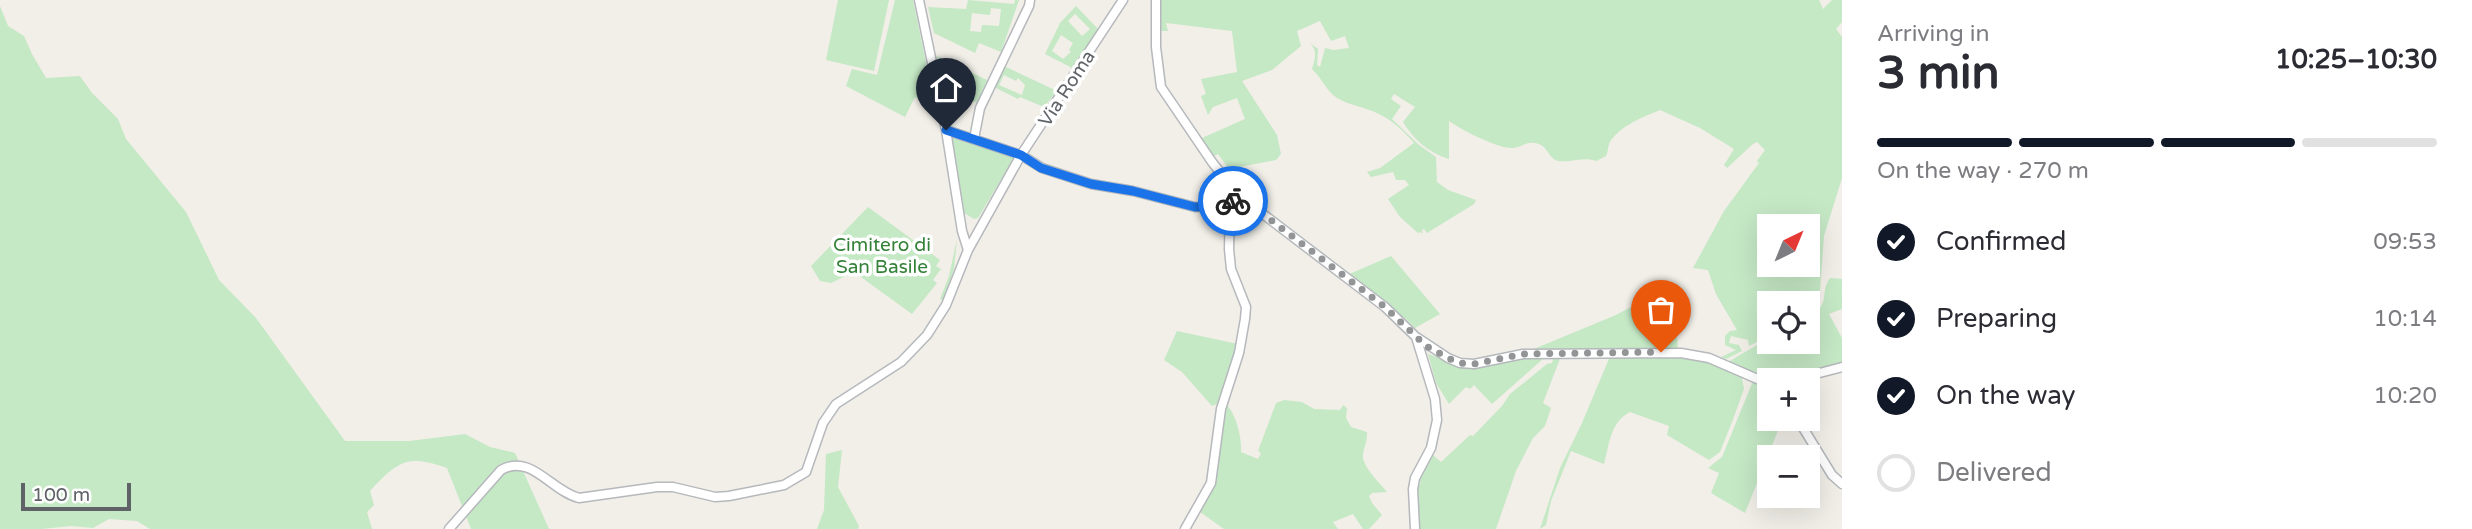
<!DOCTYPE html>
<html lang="en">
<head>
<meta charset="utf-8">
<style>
	:root { --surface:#fff; --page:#f7f7f7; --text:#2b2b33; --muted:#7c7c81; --line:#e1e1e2; --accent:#111827 }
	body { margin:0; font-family:"Varela Round",sans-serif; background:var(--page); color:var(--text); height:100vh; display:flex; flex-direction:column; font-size:26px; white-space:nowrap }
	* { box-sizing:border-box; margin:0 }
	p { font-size:23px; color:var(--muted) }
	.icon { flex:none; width:38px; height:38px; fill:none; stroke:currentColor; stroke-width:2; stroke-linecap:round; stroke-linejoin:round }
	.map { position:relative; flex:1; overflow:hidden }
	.panel { display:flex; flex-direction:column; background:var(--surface); width:630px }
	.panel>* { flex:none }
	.needle { width:46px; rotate:43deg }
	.buttons { position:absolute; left:1757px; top:214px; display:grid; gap:14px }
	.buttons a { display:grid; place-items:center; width:63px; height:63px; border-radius:0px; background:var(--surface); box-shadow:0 7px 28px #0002; font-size:35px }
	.scale { position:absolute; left:21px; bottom:18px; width:110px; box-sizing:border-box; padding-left:7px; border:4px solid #5f6368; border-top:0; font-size:19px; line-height:24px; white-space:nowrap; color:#5f6368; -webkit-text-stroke:5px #fff; paint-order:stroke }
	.pin { position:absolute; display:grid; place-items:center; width:60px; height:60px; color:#fff; margin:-72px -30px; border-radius:50% 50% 50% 0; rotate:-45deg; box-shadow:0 0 7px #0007 }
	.pin .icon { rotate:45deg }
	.courier { position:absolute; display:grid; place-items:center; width:70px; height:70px; margin:-35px; border:5px solid #1a73e8; border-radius:50%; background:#fff; color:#222; box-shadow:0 2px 9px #0007 }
	.headline em { font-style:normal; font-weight:700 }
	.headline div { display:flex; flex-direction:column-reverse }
	.headline { display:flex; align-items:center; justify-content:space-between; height:119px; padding:0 35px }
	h1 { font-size:46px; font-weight:700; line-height:52px }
	.bar { display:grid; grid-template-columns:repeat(4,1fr); gap:10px 7px; align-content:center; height:84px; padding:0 35px }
	.bar i { height:9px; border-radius:5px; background:var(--line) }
	.bar .selected { background:var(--accent) }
	.bar p { grid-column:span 4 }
	ol { padding:0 35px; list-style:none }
	li { display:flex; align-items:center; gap:21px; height:77px }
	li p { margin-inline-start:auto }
	li .icon { padding:7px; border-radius:50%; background:var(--accent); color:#fff; stroke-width:4 }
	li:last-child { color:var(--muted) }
	li i { width:38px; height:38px; border:4px solid var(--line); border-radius:50% }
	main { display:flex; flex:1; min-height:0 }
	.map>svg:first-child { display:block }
	.green { fill:#c5e8c5; fill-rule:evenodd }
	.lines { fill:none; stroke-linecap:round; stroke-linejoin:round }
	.minor-casing { stroke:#b5b8bc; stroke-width:11 }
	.minor { stroke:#fff; stroke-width:8 }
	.done { stroke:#929495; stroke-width:7; stroke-dasharray:0 12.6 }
	.route { stroke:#1a73e8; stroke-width:9 }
	.labels { text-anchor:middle; stroke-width:7; stroke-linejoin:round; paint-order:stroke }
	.street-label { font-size:19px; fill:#5f6368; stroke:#fff }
	.park-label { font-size:19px; fill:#348238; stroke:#fff }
</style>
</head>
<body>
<main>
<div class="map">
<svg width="1842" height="529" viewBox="0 0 1842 529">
	<rect width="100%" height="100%" fill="#f1efe8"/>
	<path class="green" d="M838,0H889L874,71L826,60Z
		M895,0H913L935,106L915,97L905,117L846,86L852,69L877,75Z
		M968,0L1014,4L1015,0H1019L1001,52L979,43L975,53L934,33L928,7L966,9ZM991,8L1001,9L999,26L982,25L981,32L970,31L972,13L990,15Z
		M1158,0H1819L1823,9L1832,0H1842V22L1836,29L1842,37V178L1824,236L1819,305L1808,314V303H1769V336L1749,346L1748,340L1731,336L1729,343L1739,345L1742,351L1726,359L1721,357L1736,350L1725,345V336L1730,331L1737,330L1716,294L1708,270L1693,268L1724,211L1759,163L1757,161L1765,150L1757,142L1753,144L1727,168L1724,165L1734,149L1700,128L1660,110C1643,117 1622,125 1611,140C1607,146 1609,150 1606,156L1596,161C1584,156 1571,163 1558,161C1549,159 1548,147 1539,144C1527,140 1523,147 1513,148C1498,149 1462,130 1449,121V159C1429,153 1413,139 1403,122L1415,107L1394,94L1391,99L1401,106L1392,119L1419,145L1436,157L1437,182L1448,190L1476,200L1474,204L1427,233L1424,229L1422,230L1423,234L1421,232L1418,233L1400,217L1388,199L1409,185L1405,180H1396L1393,172L1371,177L1367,172L1380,168L1414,143C1404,131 1393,121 1379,114C1366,107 1351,106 1337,98C1326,91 1322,78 1312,69C1315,59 1318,51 1310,43L1318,49L1317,65L1320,67L1325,48L1333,50L1349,48L1345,36L1331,41L1320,21L1297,31L1301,46L1272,70L1242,81L1277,135L1281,154L1276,160L1229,169L1218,154L1213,157L1202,138L1245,119L1237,98L1213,107L1208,115L1201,96L1206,94L1201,79L1237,72L1232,31L1166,23L1168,31H1158ZM1769,226H1808V264H1769Z
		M0,6L8,26L24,36L32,54L46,78L80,76L92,93L118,119L126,139L186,212L219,280L256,318L345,441H409L465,434L490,447L515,453L549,529H471L447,468C407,454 398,461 370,491L374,505L367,512L372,529H150L137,521L109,519L93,528L71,526L42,529H0Z
		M1076,6L1098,29L1072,68L1045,54L1060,23ZM1075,14L1090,29L1082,36L1068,21ZM1061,35L1073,43L1069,50L1071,52L1063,59L1052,51Z
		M937,56L987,80L977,103L944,91Z
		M1004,66L1057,91L1044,107L1020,97L1018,99L994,87ZM1004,75L1016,81L1018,78L1025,85L1022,95L999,85Z
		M949,137L1015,156L978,218L974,219L964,213L960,203Z
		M868,207L940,260L936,266L941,269L933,280L937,283L912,314L854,272L831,283L820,281L811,266Z
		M957,239L954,269L943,300L940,299L949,276Z
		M1391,256L1440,314L1415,328L1406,319L1347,275Z
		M1830,278L1842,279V309L1829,314L1842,338V363C1816,370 1786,380 1759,374C1748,372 1738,366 1728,362L1769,338V341H1808V318C1832,304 1819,293 1830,278Z
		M1668,287L1674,301L1678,350L1634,349L1529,351L1616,315Z
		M1177,331L1238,344L1217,404L1212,406L1182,372L1164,360Z
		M1428,354L1473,369L1518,357L1544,358L1492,404L1474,385L1470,389L1466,387L1449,404L1436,383Z
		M1611,354H1655L1699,358L1741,374L1744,389L1732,422L1720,452L1709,460L1667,435L1669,426L1630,412C1610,422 1609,446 1604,464L1571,451L1551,501L1546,525L1540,529L1560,468L1582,423Z
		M1561,356L1543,403L1551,408L1545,426L1533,438L1516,471L1496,529H1415L1414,488L1421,483L1418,479L1430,456L1433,455L1441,462L1470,435L1473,436L1502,406L1510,394L1547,364L1552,363L1554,357Z
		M1753,381L1769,387V418H1783L1745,513L1711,493L1719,473L1708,468L1722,457Z
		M1284,400L1302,402L1314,409L1340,410L1343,405L1347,408L1346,418L1351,427L1367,432C1367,442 1365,444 1363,454C1361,466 1380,483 1387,492L1372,493L1369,496L1372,503L1382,515L1369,529H1363L1353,514L1333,522L1338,529H1224L1200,512L1214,483L1226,404C1236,414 1242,437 1241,452L1258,459L1261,453L1258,451L1276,403Z
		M842,450L838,487L859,526L858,529H817L824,510L826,454Z"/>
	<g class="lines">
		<g class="minor-casing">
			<path id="minor" d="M919,0L946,130L962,231L968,250
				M1156,0V47L1161,87L1212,162L1238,195L1385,307L1416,337L1435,399L1437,420L1431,448L1415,478L1413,489L1415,529
				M946,130L1021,155L1042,168L1091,184L1133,191L1195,207L1230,206
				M974,139L980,108L1029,6L1030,0
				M1418,338L1448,358L1460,363L1474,364L1523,354L1681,353L1709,358L1769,384
				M1778,380L1812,375L1842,367
				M1797,418L1832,475L1842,484
				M449,529L501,470C531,453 551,491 579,498L657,487H673L715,497L729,496L784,485L806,472L823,423L836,404L901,362L927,335L946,305L968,250L1021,155L1123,0
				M1185,529L1211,483L1221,409L1239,353L1245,319L1246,307L1231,269L1229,249L1230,206L1238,195"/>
		</g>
		<use href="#minor" class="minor"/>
	</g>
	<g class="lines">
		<path class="done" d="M1233,201L1238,195L1385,307L1426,346L1448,358L1460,363L1474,364L1523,354L1661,352"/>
		<path class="route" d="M946,130L1021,155L1041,168L1091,184L1133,191L1195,207L1230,206L1233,201"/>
	</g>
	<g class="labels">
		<g class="street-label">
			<text transform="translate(1066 88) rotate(-57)" y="7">Via Roma</text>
		</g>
		<g class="park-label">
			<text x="882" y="251">Cimitero di<tspan x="882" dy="22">San Basile</tspan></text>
		</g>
	</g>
</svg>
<div class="buttons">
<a><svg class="needle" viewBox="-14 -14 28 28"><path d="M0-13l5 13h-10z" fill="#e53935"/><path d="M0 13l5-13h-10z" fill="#7c7c81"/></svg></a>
<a><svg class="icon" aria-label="locate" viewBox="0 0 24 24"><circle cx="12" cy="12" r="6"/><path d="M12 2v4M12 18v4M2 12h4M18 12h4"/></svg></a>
<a>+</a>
<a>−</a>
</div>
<div class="scale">100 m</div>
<div class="pin" style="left:1661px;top:352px;background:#ea580c"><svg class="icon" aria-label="bag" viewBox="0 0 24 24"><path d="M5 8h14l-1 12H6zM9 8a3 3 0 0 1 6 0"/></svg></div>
<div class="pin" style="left:946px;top:130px;background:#1f2937"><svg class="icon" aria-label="home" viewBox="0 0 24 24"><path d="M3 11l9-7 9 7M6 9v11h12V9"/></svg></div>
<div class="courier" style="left:1233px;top:201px"><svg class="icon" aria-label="bike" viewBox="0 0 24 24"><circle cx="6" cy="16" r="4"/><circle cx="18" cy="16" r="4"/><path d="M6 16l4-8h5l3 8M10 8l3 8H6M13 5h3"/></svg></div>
</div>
<section class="panel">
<div class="headline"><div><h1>3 min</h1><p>Arriving in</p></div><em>10:25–10:30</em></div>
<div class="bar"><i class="selected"></i><i class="selected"></i><i class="selected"></i><i></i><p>On the way · 270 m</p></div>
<ol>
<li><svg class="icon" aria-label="check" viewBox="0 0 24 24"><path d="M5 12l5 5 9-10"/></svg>Confirmed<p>09:53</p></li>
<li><svg class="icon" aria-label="check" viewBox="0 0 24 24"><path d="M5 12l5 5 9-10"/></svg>Preparing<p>10:14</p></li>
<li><svg class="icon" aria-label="check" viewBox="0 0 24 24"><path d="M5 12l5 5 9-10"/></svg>On the way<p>10:20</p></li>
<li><i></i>Delivered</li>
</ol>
</section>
</main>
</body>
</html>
